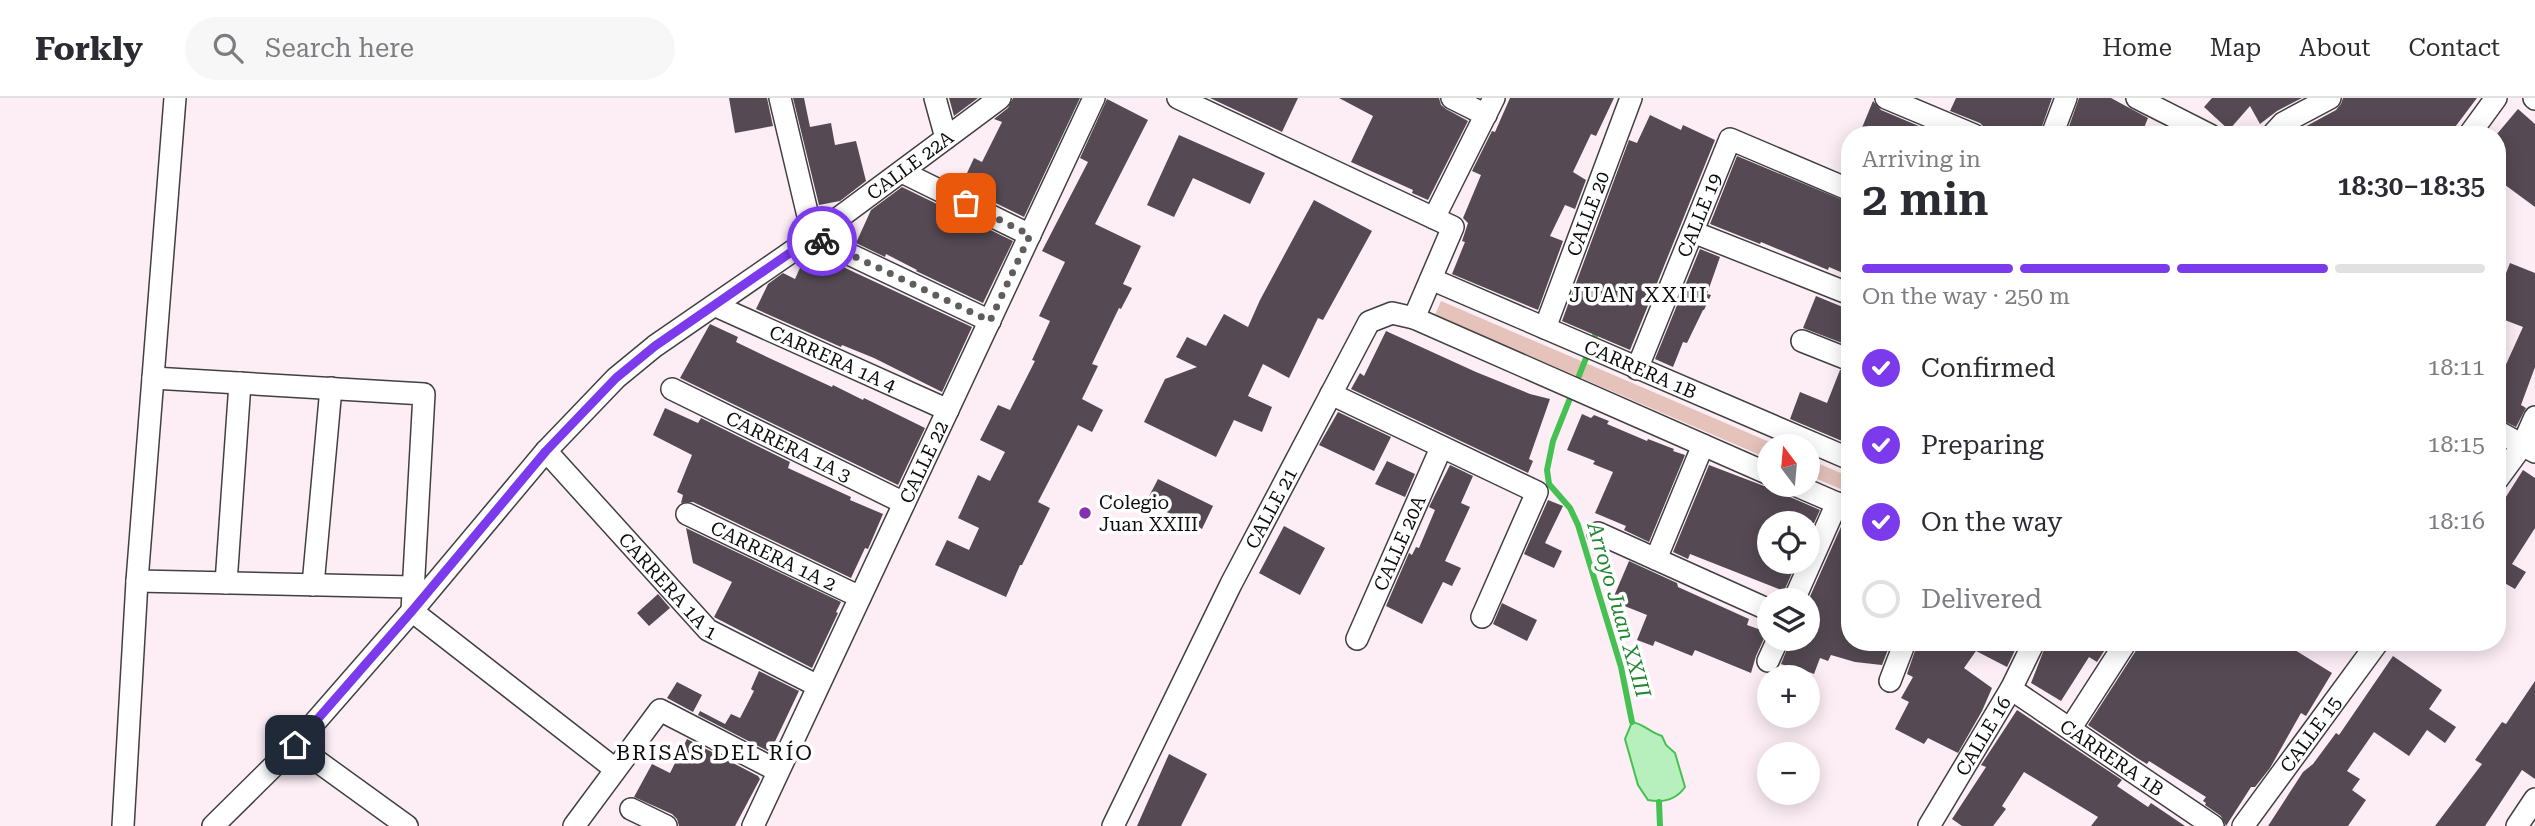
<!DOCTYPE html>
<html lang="en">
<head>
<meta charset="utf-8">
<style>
	:root { --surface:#fff; --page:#f7f7f7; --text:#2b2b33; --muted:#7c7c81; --line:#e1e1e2; --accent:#7c3aed }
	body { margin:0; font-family:"Roboto Serif",serif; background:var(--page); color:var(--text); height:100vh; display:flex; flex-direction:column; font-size:26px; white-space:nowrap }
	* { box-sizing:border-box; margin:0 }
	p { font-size:23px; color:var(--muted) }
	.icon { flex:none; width:38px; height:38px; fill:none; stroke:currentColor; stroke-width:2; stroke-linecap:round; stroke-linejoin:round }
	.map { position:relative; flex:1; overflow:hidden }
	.sheet { position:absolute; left:1841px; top:28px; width:665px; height:525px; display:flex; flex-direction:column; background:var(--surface); border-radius:28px; box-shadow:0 4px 18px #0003 }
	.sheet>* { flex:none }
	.needle { width:46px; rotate:344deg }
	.fabs { position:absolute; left:1757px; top:336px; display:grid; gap:14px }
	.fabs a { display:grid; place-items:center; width:63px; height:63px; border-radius:50%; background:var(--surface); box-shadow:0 4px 18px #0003; font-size:35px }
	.pin { position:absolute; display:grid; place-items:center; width:60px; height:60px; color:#fff; margin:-30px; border-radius:14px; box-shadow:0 4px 10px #0006 }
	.courier { position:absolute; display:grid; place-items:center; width:70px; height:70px; margin:-35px; border:5px solid #7c3aed; border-radius:50%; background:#fff; color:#222; box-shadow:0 2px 9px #0007 }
	.head em { font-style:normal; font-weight:600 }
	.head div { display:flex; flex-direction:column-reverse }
	.head { display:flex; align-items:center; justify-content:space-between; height:119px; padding:0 21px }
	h1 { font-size:46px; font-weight:600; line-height:52px }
	.bar { display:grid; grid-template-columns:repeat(4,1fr); gap:10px 7px; align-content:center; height:84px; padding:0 21px }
	.bar i { height:9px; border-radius:5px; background:var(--line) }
	.bar .current { background:var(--accent) }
	.bar p { grid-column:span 4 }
	ol { padding:0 21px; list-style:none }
	li { display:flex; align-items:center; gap:21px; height:77px }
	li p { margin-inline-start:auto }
	li .icon { padding:7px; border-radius:50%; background:var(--accent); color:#fff; stroke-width:4 }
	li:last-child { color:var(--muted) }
	li i { width:38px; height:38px; border:4px solid var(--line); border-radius:50% }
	header { display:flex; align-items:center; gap:42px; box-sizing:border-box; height:98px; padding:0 35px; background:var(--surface); border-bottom:2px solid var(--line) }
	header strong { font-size:33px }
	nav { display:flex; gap:38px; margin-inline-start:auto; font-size:24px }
	.search { width:490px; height:63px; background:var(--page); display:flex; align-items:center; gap:18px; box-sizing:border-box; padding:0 24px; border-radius:38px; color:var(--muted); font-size:26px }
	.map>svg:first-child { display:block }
	.green { fill:#e5c3bb }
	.water { fill:#b8f0bd; stroke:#45c153; stroke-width:2 }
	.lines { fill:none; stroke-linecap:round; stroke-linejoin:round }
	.stream { stroke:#45c153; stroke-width:6 }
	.building { fill:#554a54 }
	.minor-casing { stroke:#404040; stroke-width:24 }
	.minor { stroke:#fff; stroke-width:21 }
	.done { stroke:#615c5f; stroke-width:7; stroke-dasharray:0 12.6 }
	.route { stroke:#7c3aed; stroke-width:9 }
	.poi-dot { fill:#8632b0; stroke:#fff; stroke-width:2.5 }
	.labels { text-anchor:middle; stroke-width:7; stroke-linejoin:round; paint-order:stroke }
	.street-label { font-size:19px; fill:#0d0d0d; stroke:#fff }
	.poi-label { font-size:19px; fill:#0d0d0d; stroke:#fff; text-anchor:start }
	.neighbourhood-label { font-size:21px; letter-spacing:2px; fill:#0d0d0d; stroke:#fff }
	.water-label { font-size:21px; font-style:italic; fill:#208630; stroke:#fff }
</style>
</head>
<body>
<header>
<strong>Forkly</strong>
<div class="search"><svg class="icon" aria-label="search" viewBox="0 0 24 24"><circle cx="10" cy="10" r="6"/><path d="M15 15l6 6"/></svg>Search here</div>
<nav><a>Home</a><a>Map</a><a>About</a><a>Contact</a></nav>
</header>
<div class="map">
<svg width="2535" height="728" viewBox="0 0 2535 728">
	<rect width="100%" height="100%" fill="#fdeef6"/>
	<path class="green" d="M1441,203L1779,348H1769V361L1435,217Z
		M1808,361L1850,379V395L1808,377Z"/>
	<path class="water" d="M1632,624C1644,626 1651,635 1662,638L1666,647L1675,655L1685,689C1676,702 1663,705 1648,702L1638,687L1625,641Z"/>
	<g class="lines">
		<path class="stream" d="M1598,230L1553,343L1547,372L1549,386L1570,410L1578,427L1621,569L1632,624
			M1659,704L1660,728"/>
	</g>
	<path class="building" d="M729,0H767L773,28L735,35Z
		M793,0H804L810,29L831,25L835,47L856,43L866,83L840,103L819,107Z
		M949,0H978L954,18Z
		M1013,0H1080L1024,119L961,88L974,60L982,64L1002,24L994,21L1008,10Z
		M1210,0H1298L1282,34Z
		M1339,0H1439L1441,7L1446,11L1468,23L1428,102L1412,95L1413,92L1351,64L1373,18Z
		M1510,0H1614L1596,38L1591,36L1573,74L1586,82L1575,111L1565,107L1550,138L1563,143L1538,212L1452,176L1465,144L1462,143L1468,125L1463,120L1481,77L1472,73L1492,33L1495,34Z
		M1956,0H2052L2039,37H1987L1985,30L1980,25L1950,13Z
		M2079,0H2111L2148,20L2141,37H2066Z
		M2212,0H2302L2277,13L2260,26L2250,8L2229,32L2204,9Z
		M2343,0H2477L2449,37H2290L2336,12L2341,6Z
		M1107,1L1148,22L1095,126L1141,148L1123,186L1132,190L1121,211L1119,210L1092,266L1098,268L1082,301L1103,312L1092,334L1078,327L1038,404L1050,410L1022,467H1020L1006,499L935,467L947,442L969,452L979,430L958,420L978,377L990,383L1005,354L980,342L998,307L1010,312L1035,263L1032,262L1050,223L1039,218L1065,164L1042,153L1088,64L1080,60Z
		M1873,3L1881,12L1940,37H1859Z
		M2518,11L2535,26V109L2497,81V36Z
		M1650,17L1681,32L1683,27L1715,42L1630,252L1562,223L1629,42L1637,45Z
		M1179,37L1265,75L1250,106L1193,80L1174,119L1147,107Z
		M1737,58L1850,105V178L1829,169L1828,172L1761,144L1760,146L1710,126Z
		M902,89L1013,143L983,205L916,173L917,172L886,156L885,159L856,145L871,112Z
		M1314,102L1372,133L1323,222L1318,220L1289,280L1263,266L1248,298L1272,309L1262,334L1234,322L1216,359L1144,324L1165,281L1197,269L1176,259L1187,239L1206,248L1224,216L1248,229L1260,202Z
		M1700,151L1720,159L1707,196L1711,197L1704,212H1703L1687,245L1683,244L1673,269L1655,261Z
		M813,155L972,229L942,294L874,260L842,247L841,249L756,211L768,186L783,175L795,181L804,161Z
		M2510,165L2535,175V269L2521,307L2526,310L2516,329L2497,320V271L2503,273L2523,229L2497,219V208L2505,190L2501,188Z
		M1816,198L1850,212V248L1803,230Z
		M710,226L738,239L736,244L767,259L832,289L833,287L863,302L864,300L925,330L898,387L680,280Z
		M1386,233L1476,274L1530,296L1550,301L1529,361L1533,363L1528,375L1351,291L1360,275L1364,278Z
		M1840,272L1850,275L1849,346L1790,321L1800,294L1827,305Z
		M665,310L698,325L701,320L790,364L788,370L851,399L850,402L883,416L868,451L865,450L851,480L693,404L681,405L683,397L677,394L692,357L653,337Z
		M1338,314L1391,339L1374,373L1319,347Z
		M1582,316L1591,320L1594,317L1609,323L1607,326L1647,343L1648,341L1674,351L1673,353L1685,357L1649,444L1624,432L1626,428L1595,415L1613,374L1593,366L1595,363L1567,352Z
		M1387,363L1415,376L1405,399L1375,386Z
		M1450,367L1473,378L1461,405L1470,409L1445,463L1461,470L1452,488L1443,484L1422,526L1386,508L1409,455L1412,457L1416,449L1419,450L1435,412L1429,409Z
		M1709,367L1764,388H1774L1783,392L1790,399L1820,412L1814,425H1769V464H1797L1784,493L1690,456L1688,461L1673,454Z
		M2523,372L2535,380V430L2512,466L2526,474L2515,491L2501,483L2497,490V413Z
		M1158,381L1213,408L1202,431L1146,404Z
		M1548,402L1563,408L1545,445L1562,453L1554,470L1524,456Z
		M1844,422L1850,423V544H1891L1882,567L1855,564L1831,557L1828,563L1820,560L1814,576L1801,571V573L1781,566L1791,541H1808V503Z
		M1284,428L1325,450L1300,497L1259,475Z
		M686,430L841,504L836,514L838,515L812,570L714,519L732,484L693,465Z
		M1629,463L1677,485L1678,489L1749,521L1747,527L1767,534L1756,558L1751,575L1695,552L1692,558L1655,543L1653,548L1637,542L1647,517L1612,503Z
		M658,496L670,510L649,528L637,515Z
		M1502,505L1537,522L1527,543L1493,526Z
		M1918,544H2019L2007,569L1976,553L1964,570L1992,590L1982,613L1958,655L1928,640L1924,646L1895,631L1909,604L1901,600L1913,579L1907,576Z
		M2047,544H2060L2069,551L2072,547L2068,544H2110L2097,564L2089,559L2061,603L2031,585Z
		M2139,544H2282L2332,575L2306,618L2301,615L2270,670L2255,689H2251L2226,728L2221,718L2205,707L2206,705L2203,703L2206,699L2149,663L2147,666L2137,660L2088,627L2137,551Z
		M2393,558L2442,592L2429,611L2456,629L2445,645L2427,632L2409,658L2374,634L2347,673L2360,681L2352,692L2366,702L2348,728H2268L2303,674L2313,666L2336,635L2339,637Z
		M759,573L799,593L770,654L698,617L700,613L725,626L731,616L740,620L754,593L751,591Z
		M2535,583V681L2522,672L2485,728H2435L2482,666L2475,662L2502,624L2506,626Z
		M677,584L702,597L693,614L667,600Z
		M2017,612L2122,682L2117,688L2148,709L2151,705L2185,728H2091L2098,719L2024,674L2002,708L2006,711L1993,728H1962L1952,721L1986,669L1981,667Z
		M687,641L758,678L760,681L735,728H679L677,721L672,716L634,699L652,666L670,675Z
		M1169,656L1207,676L1181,728H1137Z"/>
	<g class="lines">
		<g class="minor-casing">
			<g id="minor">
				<path d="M780,0L813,139L990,223"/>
				<path d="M935,0L946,40"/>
				<path d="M1178,0L1453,129L1414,220"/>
				<path d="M1452,0L1486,17"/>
				<path d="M1886,0L1974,37"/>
				<path d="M2137,0L2210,37"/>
				<path d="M2534,0L2535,1"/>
				<path d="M2052,37L2066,0"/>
				<path d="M2272,37L2283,25L2330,0"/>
				<path d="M2469,37L2496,0"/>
				<path d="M902,74L1030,137"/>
				<path d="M1434,120L1494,0"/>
				<path d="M1693,134L1850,196"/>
				<path id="s1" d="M1431,181L1850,361"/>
				<path id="s2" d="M716,208L948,312"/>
				<path id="s3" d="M1545,230L1631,0"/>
				<path d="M1802,243L1850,262"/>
				<path id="s4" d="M1637,271L1730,41L1850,92"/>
				<path d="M153,280L424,296L412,513L615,671"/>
				<path id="s5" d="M672,291L904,405"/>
				<path d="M1331,296L1537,394L1482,519"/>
				<path d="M2497,333L2535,354"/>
				<path id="s6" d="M546,353L708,532L818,588"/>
				<path d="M2497,382L2522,348L2535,319"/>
				<path d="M1795,387L1848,410"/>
				<path id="s7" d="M687,416L860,499"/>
				<path d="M1598,435L1769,512"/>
				<path d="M1656,461L1703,347"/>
				<path d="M137,483L413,489"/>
				<path d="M226,485L240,285"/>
				<path d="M313,487L331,290"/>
				<path d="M1794,502L1837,405"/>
				<path id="s8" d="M1357,541L1441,350"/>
				<path d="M1768,563L1778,541"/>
				<path d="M1890,583L1905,544"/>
				<path id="s9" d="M2011,591L2213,728"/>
				<path d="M2070,631L2126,544"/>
				<path d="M295,647L407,728"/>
				<path d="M631,711L666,728"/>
				<path d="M123,728L137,483L175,0"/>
				<path id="s10" d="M213,728L295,647L412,513L546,353L616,280L655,248L813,139L1000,0"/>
				<path d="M574,728L660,612L778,673"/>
				<path id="s11" d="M753,728L1094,0"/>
				<path id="s12" d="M1113,728L1231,486L1369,224L1392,215L1414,220L1769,376"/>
				<path id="s13" d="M1929,728L2011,591L2034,544"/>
				<path id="s14" d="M2243,728L2378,544"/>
				<path d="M2517,728L2535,701"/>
			</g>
		</g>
		<use href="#minor" class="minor"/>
	</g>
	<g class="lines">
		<path class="done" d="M822,143L990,223L1030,137L966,105"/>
		<path class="route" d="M295,647L412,513L546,353L616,280L655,248L813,139L822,143"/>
	</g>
	<circle class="poi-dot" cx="1085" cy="415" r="7"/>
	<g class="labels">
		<g class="street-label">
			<text dy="7" stroke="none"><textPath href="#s10" startOffset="966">CALLE 22A</textPath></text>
			<text dy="7" stroke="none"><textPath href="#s3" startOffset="122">CALLE 20</textPath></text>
			<text dy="7" stroke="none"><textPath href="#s4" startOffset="166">CALLE 19</textPath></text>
			<text dy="7" stroke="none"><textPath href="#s2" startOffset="128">CARRERA 1A 4</textPath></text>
			<text dy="7" stroke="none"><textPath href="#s1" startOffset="228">CARRERA 1B</textPath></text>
			<text dy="7" stroke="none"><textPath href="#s5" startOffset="130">CARRERA 1A 3</textPath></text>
			<text dy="7" stroke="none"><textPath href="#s11" startOffset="402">CALLE 22</textPath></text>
			<text dy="7" stroke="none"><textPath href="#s12" startOffset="355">CALLE 21</textPath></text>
			<text dy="7" stroke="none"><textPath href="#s8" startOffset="105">CALLE 20A</textPath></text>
			<text dy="7" stroke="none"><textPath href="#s7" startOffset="96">CARRERA 1A 2</textPath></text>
			<text dy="7" stroke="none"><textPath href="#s6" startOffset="182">CARRERA 1A 1</textPath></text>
			<text dy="7" stroke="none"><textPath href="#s14" startOffset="114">CALLE 15</textPath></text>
			<text dy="7" stroke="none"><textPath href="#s13" startOffset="105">CALLE 16</textPath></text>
			<text dy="7" stroke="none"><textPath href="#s9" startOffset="122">CARRERA 1B</textPath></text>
		</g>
		<g class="poi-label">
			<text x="1099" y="411">Colegio<tspan x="1099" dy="22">Juan XXIII</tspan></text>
		</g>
		<g class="neighbourhood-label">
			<text x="1639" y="204">JUAN XXIII</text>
			<text x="715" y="662">BRISAS DEL RÍO</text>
		</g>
		<g class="water-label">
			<text transform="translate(1619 512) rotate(74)" y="7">Arroyo Juan XXIII</text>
		</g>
	</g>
</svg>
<div class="fabs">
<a><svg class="needle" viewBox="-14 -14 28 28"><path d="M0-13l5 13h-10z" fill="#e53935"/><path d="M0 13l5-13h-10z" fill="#7c7c81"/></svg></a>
<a><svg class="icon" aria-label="locate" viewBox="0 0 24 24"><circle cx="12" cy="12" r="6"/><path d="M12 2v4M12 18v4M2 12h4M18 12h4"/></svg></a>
<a><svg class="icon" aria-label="layers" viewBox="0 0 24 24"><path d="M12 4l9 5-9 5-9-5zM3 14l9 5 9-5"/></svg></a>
<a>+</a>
<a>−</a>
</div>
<div class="pin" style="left:966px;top:105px;background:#ea580c"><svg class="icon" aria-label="bag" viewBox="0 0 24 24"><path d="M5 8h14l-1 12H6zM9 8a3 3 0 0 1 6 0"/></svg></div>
<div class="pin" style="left:295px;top:647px;background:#1f2937"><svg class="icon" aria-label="home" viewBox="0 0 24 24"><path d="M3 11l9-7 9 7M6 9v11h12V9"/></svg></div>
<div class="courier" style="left:822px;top:143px"><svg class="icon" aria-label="bike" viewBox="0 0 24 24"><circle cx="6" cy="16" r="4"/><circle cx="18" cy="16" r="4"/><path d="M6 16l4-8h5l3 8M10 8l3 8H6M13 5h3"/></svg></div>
<section class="sheet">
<div class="head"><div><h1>2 min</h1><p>Arriving in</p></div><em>18:30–18:35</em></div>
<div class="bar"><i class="current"></i><i class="current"></i><i class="current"></i><i></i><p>On the way · 250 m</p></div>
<ol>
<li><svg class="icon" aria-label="check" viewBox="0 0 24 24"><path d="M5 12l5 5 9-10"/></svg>Confirmed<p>18:11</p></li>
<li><svg class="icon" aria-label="check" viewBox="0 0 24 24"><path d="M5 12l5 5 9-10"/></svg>Preparing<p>18:15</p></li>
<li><svg class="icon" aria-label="check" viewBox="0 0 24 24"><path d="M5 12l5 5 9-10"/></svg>On the way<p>18:16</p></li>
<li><i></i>Delivered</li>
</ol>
</section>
</div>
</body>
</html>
